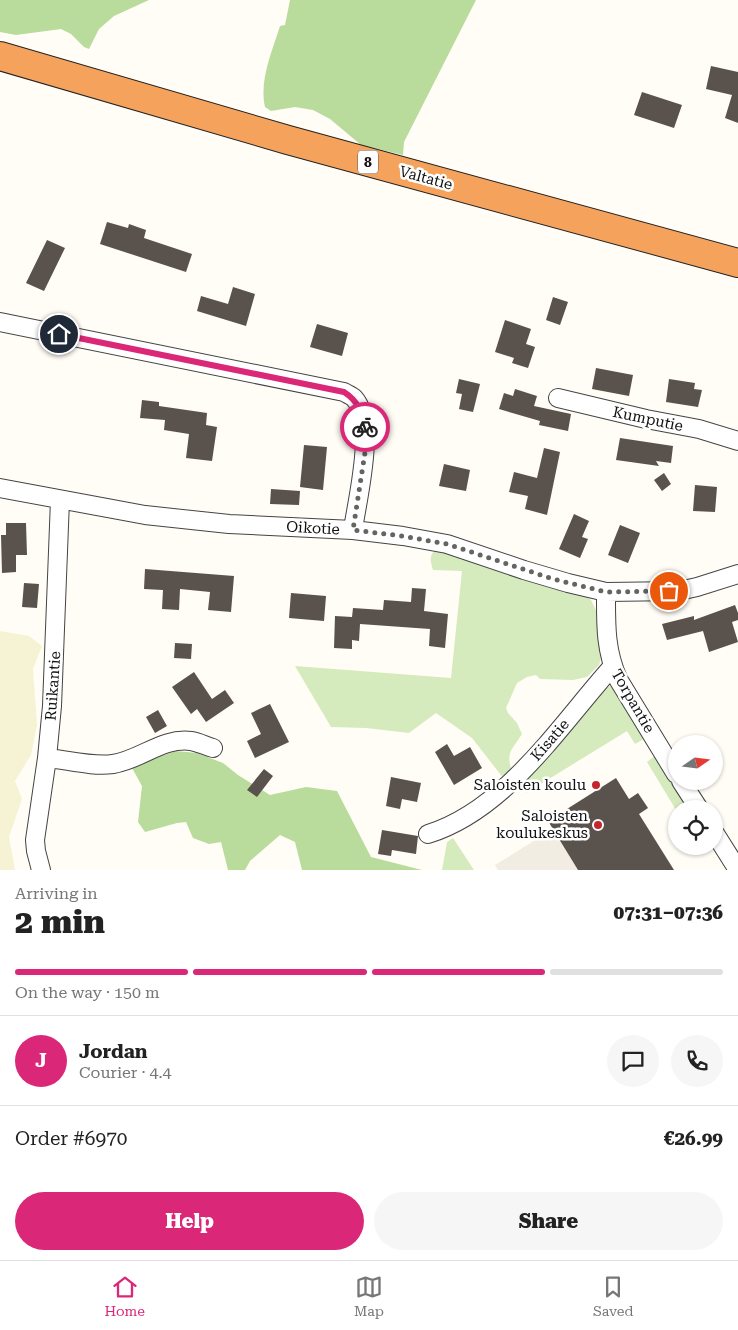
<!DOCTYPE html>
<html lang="en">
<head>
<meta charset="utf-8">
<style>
	:root { --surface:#fff; --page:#f6f6f6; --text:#222; --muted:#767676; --line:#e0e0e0; --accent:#db2777 }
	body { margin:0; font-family:"Roboto Serif",serif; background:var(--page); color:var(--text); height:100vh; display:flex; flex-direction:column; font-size:19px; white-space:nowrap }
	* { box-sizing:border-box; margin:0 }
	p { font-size:16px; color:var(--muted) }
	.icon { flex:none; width:28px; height:28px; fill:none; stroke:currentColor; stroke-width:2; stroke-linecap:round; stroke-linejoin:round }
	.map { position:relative; height:870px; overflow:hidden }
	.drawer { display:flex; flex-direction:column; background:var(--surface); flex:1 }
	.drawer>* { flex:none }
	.needle { width:32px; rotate:76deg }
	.controls { position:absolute; left:668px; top:735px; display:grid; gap:10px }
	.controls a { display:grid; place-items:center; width:55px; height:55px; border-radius:50%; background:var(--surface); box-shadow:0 1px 4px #0004; font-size:25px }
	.pin { position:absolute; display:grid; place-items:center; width:42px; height:42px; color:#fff; margin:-21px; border:2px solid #fff; border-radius:50%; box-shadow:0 1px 5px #0007 }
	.courier { position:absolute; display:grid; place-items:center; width:50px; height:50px; margin:-25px; border:4px solid #db2777; border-radius:50%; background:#fff; color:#222; box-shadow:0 1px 6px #0007 }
	.head em { font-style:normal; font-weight:800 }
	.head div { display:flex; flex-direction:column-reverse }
	.head { display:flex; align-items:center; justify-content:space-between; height:85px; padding:0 15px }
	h1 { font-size:32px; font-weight:800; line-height:38px }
	.bar { display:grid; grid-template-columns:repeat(4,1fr); gap:8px 5px; align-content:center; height:60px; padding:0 15px }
	.bar i { height:6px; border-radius:4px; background:var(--line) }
	.bar .on { background:var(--accent) }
	.bar p { grid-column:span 4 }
	.line { display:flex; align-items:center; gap:12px; padding:0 15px; border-top:1px solid var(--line) }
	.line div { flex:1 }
	.round { display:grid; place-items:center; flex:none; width:52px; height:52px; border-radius:26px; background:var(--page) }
	.button { display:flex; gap:10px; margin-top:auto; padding:10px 15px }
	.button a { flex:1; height:58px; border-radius:30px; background:var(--accent); color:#fff; font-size:20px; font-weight:800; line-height:58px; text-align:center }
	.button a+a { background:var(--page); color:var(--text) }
	.menu { display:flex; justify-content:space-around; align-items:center; height:70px; border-top:1px solid var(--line); background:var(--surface); font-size:14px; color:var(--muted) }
	.menu a { display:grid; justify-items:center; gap:2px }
	.menu .on { color:var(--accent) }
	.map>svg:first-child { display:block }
	.farmland { fill:#f6f3d4 }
	.green { fill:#d5ebbd }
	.forest { fill:#b9dc9c }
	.plaza { fill:#f1ede2 }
	.building { fill:#5a524d }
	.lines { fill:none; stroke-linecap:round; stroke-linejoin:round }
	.street-casing { stroke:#444; stroke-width:20 }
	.highway-casing { stroke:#222; stroke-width:30 }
	.street { stroke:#fff; stroke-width:18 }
	.highway { stroke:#f5a25d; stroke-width:28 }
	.done { stroke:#646461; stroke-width:5; stroke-dasharray:0 9 }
	.route { stroke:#db2777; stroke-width:6 }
	.poi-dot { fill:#c4262e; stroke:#fff; stroke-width:2 }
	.labels { text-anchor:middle; stroke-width:5; stroke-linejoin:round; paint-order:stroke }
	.shield { fill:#fff; stroke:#585858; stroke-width:1 }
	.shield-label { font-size:14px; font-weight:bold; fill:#111 }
	.street-label { font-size:15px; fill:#111; stroke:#fff }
	.poi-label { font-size:15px; fill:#111; stroke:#fff; text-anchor:end }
</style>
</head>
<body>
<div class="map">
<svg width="738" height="870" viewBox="0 0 738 870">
	<rect width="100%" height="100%" fill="#fffdf5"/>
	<path class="farmland" d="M0,631L29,636L42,646L33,669L37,725L31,755L15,781L22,799L9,837L15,870H0Z"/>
	<path class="green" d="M436,549L580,592L591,600L597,612L601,658L599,665L587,677L573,680L540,679L536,675L527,677L517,683L506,708L508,713L517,723L522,734C513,749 505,752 512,771L504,779L472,738L436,713L409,733L366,728L331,727L295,666L451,678L462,571L433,570C430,560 429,556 436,549Z
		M612,685L645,735L644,739L635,744L627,731L526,793L524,787L525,780L600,692Z
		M655,756L691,809L676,810L647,762Z
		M453,838L474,870H442L447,842Z"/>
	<path class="forest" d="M0,0H149L114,16L99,29L89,49L84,47L71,34L61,29L16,35L0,32Z
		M290,0H476L404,142L403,155L361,145L330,119L313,110L295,107L271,111L265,107C259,80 272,52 280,26L285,25Z
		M176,751L197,753L223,763L238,775L270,795L306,787L337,791L371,857L422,870H302L295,842L280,835L250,861L245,870H228L221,842L209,844L193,838L186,822L177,823L145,832L138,822L142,786L132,768L138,764Z"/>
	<path class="plaza" d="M553,829L578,870H498L495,865Z"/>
	<path class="building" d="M711,66L738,72V123L725,118L732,95L706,89Z
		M642,92L682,105L674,128L634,115Z
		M107,222L128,228L129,224L146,230L144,238L192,254L186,272L100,244Z
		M47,240L65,248L44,291L26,283Z
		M233,287L255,294L246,326L197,311L201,296L228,304Z
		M553,297L568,302L560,325L546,320Z
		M505,320L531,329L526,344L535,347L528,368L512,363L514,358L495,352Z
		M317,324L348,333L342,356L310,347Z
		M596,368L633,375L629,396L592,389Z
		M459,379L480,384L473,412L459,409L462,394L456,393Z
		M669,379L695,383L694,389L702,390L698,407L666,402Z
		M515,389L537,396L534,406L571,414L568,431L539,425L540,421L499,409L504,393L513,396Z
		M142,400L159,402V406L207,413L206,425L217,427L212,461L186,458L189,434L164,430L165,420L140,418Z
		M620,438L673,446L671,463L656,461L659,466L616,460Z
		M304,445L327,447L323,490L300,487Z
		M544,448L560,452L547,515L525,509L528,496L509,492L514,472L537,478Z
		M444,464L470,470L466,491L439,486Z
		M664,473L671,484L662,491L654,480Z
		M695,485L717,487L715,512L693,511Z
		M271,489L300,491L299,505L270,504Z
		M574,514L589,521L582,537L588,539L580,558L559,549Z
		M6,523H26L27,555H16V572L2,573L1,535H6Z
		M620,525L640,533L628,563L608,555Z
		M145,569L234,576L231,612L208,610L210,592L180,589L179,610L162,609L163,590L144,589Z
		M24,583L39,584L37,608L22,607Z
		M412,588L426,589L424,611L448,614L445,648L429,646L430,629L360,624L359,641L352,640V649L334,648L335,616L352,617L353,608L383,610L384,600L411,602Z
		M291,593L326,596L324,621L289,618Z
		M735,605L738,613V620L732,622L738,642L709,652L703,631L667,640L662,624L694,616V620Z
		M175,643L192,644L191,659L174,658Z
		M194,672L212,699L225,690L234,703L206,722L197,709L191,714L172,687Z
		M270,704L289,742L255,758L247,741L261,734L251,713Z
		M158,710L167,726L155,733L146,717Z
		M447,744L454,756L470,747L482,768L454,785L435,752Z
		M264,769L273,776L257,797L247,790Z
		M391,777L421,783L417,802L402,799L400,809L386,806Z
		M616,778L629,799L638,793L648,808L639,814L674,870H578L548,821Z
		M382,830L418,836L416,854L392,850L391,856L378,854Z"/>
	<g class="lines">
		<g class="street-casing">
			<path id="street" d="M0,322L344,392C347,394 352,396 354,398C377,423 357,499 353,530
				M558,398L646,419L699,429L738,441
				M0,488L145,515L229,524L353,530L403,536L447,544L524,570L568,583L606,592L679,591L697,587L738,574
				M606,592C606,624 605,649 618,679L676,774
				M47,758C68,760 92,767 113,764C140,760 163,737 191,741C198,742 206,746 213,748
				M681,781L699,809
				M714,832L738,870
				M428,834C506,810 560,725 612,667
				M41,870L36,851L35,840L47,758L52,706L60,500"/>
		</g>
		<g class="highway-casing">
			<path id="highway" d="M0,56L288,140L738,263"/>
		</g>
		<use href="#street" class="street"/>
		<use href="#highway" class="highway"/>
	</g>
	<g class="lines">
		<path class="done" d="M365,427L366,446L353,530L402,536L447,544L553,579L606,592L669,591"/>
		<path class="route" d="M59,334L344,392C358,401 362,412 365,427"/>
	</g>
	<g class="poi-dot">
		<circle cx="596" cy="785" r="5"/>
		<circle cx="598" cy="825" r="5"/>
	</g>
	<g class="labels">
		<rect class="shield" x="358" y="150.5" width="20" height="23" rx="4"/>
		<g class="shield-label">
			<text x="368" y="167">8</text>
		</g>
		<g class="street-label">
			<text transform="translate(426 178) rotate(15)" y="5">Valtatie</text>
			<text transform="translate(648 419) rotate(12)" y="5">Kumputie</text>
			<text transform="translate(313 528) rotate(3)" y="5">Oikotie</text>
			<text transform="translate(53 686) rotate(-86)" y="5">Ruikantie</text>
			<text transform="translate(633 701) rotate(60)" y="5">Torpantie</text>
			<text transform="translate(550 740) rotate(-49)" y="5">Kisatie</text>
		</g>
		<g class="poi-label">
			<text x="586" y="790">Saloisten koulu</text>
			<text x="588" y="821">Saloisten<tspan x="588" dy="17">koulukeskus</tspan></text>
		</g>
	</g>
</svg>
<div class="controls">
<a><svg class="needle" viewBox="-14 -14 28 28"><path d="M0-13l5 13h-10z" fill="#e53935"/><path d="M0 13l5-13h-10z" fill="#767676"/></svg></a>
<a><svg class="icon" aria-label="locate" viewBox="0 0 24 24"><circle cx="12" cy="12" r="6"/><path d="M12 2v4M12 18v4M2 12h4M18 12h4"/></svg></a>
</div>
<div class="pin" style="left:669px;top:591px;background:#ea580c"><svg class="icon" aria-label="bag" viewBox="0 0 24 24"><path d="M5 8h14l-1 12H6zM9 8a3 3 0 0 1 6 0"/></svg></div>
<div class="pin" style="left:59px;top:334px;background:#1f2937"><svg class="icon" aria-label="home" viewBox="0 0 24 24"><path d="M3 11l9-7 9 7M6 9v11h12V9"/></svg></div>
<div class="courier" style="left:365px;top:427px"><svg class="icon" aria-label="bike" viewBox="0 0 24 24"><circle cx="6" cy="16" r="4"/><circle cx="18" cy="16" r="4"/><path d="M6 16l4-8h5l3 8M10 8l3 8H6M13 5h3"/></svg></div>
</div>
<section class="drawer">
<div class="head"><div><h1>2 min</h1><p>Arriving in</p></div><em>07:31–07:36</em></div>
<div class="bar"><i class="on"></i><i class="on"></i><i class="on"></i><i></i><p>On the way · 150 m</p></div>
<div class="line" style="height:90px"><b class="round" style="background:var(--accent);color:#fff">J</b><div><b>Jordan</b><p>Courier · 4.4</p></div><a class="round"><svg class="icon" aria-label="chat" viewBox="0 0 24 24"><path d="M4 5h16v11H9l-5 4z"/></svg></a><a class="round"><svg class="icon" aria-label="phone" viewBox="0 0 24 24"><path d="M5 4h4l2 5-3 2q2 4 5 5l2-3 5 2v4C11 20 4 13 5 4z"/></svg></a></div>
<div class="line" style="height:65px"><div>Order #6970</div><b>€26.99</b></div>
<div class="button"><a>Help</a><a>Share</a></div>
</section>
<nav class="menu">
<a class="on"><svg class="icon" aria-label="home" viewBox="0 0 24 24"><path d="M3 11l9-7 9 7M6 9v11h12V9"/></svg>Home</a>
<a><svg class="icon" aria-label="map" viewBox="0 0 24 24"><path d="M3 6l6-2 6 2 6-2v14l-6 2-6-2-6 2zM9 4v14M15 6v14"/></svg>Map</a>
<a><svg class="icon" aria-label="saved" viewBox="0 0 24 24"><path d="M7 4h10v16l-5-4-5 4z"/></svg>Saved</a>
</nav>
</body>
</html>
